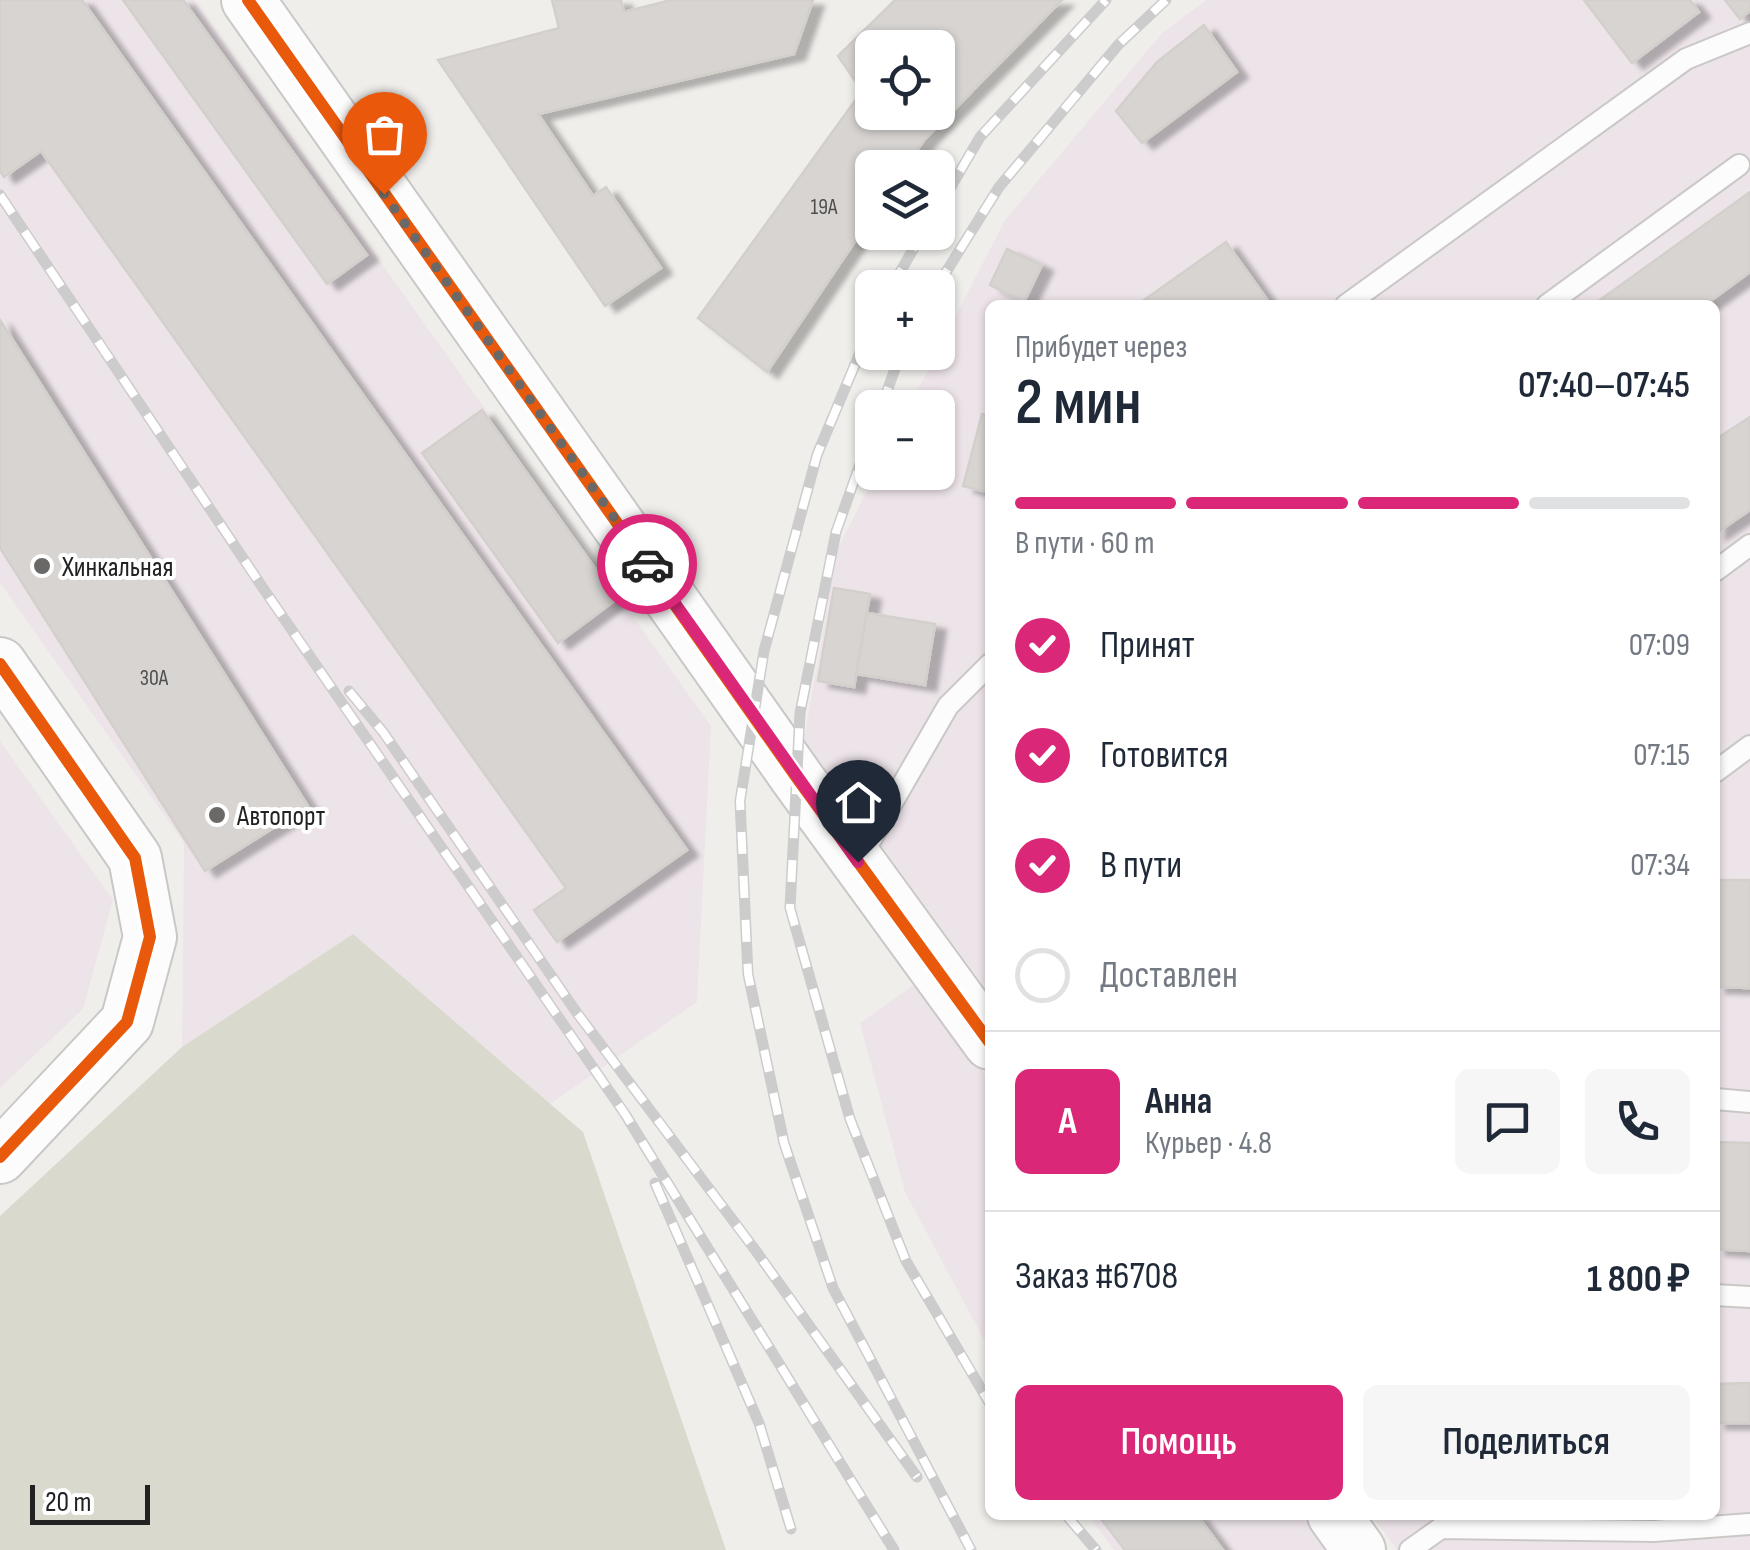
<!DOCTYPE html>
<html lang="ru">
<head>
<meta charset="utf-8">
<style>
	:root { --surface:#fff; --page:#f6f6f7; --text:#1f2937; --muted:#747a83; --line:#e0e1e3; --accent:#db2777 }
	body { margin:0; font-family:"Sofia Sans Condensed",sans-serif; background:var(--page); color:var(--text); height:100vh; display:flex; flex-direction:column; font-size:38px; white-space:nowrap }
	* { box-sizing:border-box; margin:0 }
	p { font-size:32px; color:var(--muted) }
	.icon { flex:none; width:55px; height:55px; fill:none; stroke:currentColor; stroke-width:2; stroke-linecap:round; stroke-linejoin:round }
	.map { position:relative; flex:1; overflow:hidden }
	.sheet { position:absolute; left:985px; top:300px; width:735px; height:1220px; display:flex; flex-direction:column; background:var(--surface); border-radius:15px; box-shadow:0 2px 8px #0004 }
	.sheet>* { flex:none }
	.controls { position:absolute; left:855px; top:30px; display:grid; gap:20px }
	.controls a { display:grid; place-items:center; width:100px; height:100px; border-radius:15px; background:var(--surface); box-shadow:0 2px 8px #0004; font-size:50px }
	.scale { position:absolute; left:30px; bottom:25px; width:120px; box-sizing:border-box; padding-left:10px; border:5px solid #222; border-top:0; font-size:28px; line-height:35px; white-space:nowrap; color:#222; -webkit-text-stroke:8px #fff; paint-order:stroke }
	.pin { position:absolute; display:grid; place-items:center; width:85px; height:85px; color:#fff; margin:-102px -42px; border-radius:50% 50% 50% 0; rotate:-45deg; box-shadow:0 0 10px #0007 }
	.pin .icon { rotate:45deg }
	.courier { position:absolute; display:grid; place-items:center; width:100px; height:100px; margin:-50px; border:8px solid #db2777; border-radius:50%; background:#fff; color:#222; box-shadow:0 2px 12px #0007 }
	.summary em { font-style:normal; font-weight:600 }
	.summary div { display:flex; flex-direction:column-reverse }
	.summary { display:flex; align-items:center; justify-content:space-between; height:170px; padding:0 30px }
	h1 { font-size:65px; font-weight:600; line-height:75px }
	.bar { display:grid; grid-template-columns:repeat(4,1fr); gap:15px 10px; align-content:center; height:120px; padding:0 30px }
	.bar i { height:12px; border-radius:8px; background:var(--line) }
	.bar .on { background:var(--accent) }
	.bar p { grid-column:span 4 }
	.line { display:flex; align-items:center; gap:25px; padding:0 30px; border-top:2px solid var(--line) }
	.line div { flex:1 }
	.round { display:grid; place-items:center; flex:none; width:105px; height:105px; border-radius:15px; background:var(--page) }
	ol { padding:0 30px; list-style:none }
	li { display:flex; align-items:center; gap:30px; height:110px }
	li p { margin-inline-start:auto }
	li .icon { padding:10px; border-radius:50%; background:var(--accent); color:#fff; stroke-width:4 }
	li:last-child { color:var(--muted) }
	li i { width:55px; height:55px; border:5px solid var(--line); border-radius:50% }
	.button { display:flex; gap:20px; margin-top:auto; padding:20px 30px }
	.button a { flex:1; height:115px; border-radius:15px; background:var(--accent); color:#fff; font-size:40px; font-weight:600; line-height:115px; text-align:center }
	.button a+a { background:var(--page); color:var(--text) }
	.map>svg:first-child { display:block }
	.industrial { fill:#ede4e9 }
	.construction { fill:#d9d9cd }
	.building { fill:#d7d4d2; stroke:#d3d0cc; stroke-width:2.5; fill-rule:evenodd; filter:url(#shadow) }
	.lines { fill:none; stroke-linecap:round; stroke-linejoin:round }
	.service-casing { stroke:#c9c8c7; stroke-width:24 }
	.tertiary-casing { stroke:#c9c8c7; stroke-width:56 }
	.service { stroke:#fdfcfc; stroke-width:20 }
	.tertiary { stroke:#fdfcfc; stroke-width:52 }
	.rail-casing { stroke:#ccc; stroke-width:11 }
	.rail { stroke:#fff; stroke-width:8; stroke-dasharray:22; stroke-linecap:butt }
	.cycleway-casing { stroke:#fff; stroke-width:19 }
	.cycleway { stroke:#e8590c; stroke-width:12 }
	.done { stroke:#6a6968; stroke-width:10; stroke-dasharray:0 18 }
	.route { stroke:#db2777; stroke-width:12 }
	.poi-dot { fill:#6a6968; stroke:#fff; stroke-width:4 }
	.labels { text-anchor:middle; stroke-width:8; stroke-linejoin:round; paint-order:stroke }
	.number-label { font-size:22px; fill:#4f4e4e }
	.poi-label { font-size:28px; fill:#222; stroke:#fff; text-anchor:start }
</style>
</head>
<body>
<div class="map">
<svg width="1750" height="1550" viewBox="0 0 1750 1550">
	<defs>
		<filter id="shadow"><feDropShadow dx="11" dy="6" stdDeviation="2.5" flood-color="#0004"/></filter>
	</defs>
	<rect width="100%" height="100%" fill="#f0eeeb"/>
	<path class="industrial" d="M0,0H194L711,726L697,1002L550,1104L353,934L182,1047L184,843L0,583Z
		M1206,0H1750V1550H1397L1372,1515H1715V305H990V994L804,740L837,550L876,473L938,472V408L909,407L1005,220L1162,33Z
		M0,741L113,900L83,1009L0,1088Z
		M918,982L990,1082V1351L905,1192L860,1023Z
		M1088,1515H1302L1327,1550H1114Z"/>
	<path class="construction" d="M353,934L583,1132L726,1550H0V1216L182,1047Z"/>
	<path class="building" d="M0,0H82L687,850L557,942L534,910L566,888L41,151L4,177L0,171Z
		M123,0H183L367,255L327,284Z
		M552,0H621L624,12L671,0H813L794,54L538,114L593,196L606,187L661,268L605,306L438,60L559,28Z
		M1062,0L924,140L905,168H872V216L767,372L698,318L862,91L838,56L895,0ZM872,48H938V112H872Z
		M1584,0H1690L1699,12L1632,63Z
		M1725,0H1750V11L1740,19Z
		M1204,25L1237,72L1142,143L1116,111L1157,62Z
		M1750,192V272L1705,305H1593Z
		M1226,242L1271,305H1137Z
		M1007,249L1042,265L1024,302L990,285Z
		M0,320L308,806L205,871L0,548Z
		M482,410L617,599L558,643L422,453Z
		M982,414L990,416V493L963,486Z
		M1750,417V510L1715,534V440Z
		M834,588L870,594L854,687L818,681Z
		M867,613L935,624L925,685L856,674Z
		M1715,880H1750V988L1715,987Z
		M1715,1142L1750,1143V1251L1715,1249Z
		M1750,1383V1423H1715V1384Z
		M1098,1515H1197L1223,1550H1125Z"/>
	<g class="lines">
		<g class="service-casing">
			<path id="service" d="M1346,305L1686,59L1750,33
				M1547,305L1739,165
				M1715,571L1750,545
				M1715,772L1750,746
				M859,860L948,706L990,664
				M1715,1099L1750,1102
				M1715,1295L1750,1297
				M1410,1550L1441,1528L1654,1531L1750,1524"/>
		</g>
		<g class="tertiary-casing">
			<path id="tertiary" d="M248,0L797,778L990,1043
				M0,664L135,858L150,937L127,1022L0,1157
				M1334,1515L1359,1550"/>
		</g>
		<use href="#service" class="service"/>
		<use href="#tertiary" class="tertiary"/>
		<g class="rail-casing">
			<path id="rail" d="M0,195L265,591L625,1114L894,1550
				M938,209L980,137L1106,0
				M891,288L923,232
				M936,288L999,187L1119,44L1166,0
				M872,324L817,455L764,651L740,801L748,974L784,1143L833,1288L971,1550
				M881,408L901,352
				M872,430L836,532L800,713L790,908L850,1119L906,1261L990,1404
				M349,691L383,732L577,1013L756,1251L917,1477
				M655,1183L759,1423L791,1529
				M1066,1515L1096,1550"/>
		</g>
		<use href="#rail" class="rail"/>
		<g class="cycleway-casing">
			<path id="cycleway" d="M248,0L797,778L990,1043
				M0,664L135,858L150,937L127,1022L0,1157"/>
		</g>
		<use href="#cycleway" class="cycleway"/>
	</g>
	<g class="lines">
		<path class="done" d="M384,194L647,564"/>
		<path class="route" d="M647,564L858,862"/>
	</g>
	<g class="poi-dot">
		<circle cx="42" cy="566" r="10"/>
		<circle cx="217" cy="815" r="10"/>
	</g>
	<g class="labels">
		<g class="number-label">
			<text x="824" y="214">19А</text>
			<text x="154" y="685">30А</text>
		</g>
		<g class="poi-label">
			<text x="62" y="576">Хинкальная</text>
			<text x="237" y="825">Автопорт</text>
		</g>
	</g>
</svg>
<div class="controls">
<a><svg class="icon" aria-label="locate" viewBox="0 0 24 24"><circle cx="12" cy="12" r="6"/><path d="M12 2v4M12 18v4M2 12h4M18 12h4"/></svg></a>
<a><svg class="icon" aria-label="layers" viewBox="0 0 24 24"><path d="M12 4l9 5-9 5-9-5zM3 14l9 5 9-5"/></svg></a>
<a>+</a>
<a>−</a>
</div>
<div class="scale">20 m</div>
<div class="pin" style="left:384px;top:194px;background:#ea580c"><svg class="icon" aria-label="bag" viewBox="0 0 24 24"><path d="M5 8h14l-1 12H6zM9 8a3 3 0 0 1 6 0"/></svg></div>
<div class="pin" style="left:858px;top:862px;background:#1f2937"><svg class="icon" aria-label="home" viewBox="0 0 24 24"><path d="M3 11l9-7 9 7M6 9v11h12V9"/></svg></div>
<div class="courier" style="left:647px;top:564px"><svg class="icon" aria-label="car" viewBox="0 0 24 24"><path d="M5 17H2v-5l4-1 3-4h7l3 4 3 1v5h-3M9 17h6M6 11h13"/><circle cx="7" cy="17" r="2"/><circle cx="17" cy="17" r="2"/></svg></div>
<section class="sheet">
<div class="summary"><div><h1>2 мин</h1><p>Прибудет через</p></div><em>07:40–07:45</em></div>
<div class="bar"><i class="on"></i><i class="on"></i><i class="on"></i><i></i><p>В пути · 60 m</p></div>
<ol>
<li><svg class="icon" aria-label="check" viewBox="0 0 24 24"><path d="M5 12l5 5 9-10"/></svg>Принят<p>07:09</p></li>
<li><svg class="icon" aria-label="check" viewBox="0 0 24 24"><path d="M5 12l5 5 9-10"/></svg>Готовится<p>07:15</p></li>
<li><svg class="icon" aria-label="check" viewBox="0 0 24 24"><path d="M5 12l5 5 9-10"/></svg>В пути<p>07:34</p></li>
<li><i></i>Доставлен</li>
</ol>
<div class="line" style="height:180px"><b class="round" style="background:var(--accent);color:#fff">А</b><div><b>Анна</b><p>Курьер · 4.8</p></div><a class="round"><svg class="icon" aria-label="chat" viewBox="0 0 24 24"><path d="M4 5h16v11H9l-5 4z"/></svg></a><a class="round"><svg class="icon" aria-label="phone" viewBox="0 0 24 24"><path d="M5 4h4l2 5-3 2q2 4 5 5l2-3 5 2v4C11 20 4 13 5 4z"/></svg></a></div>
<div class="line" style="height:130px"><div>Заказ #6708</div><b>1 800 ₽</b></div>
<div class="button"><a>Помощь</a><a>Поделиться</a></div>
</section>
</div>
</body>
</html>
